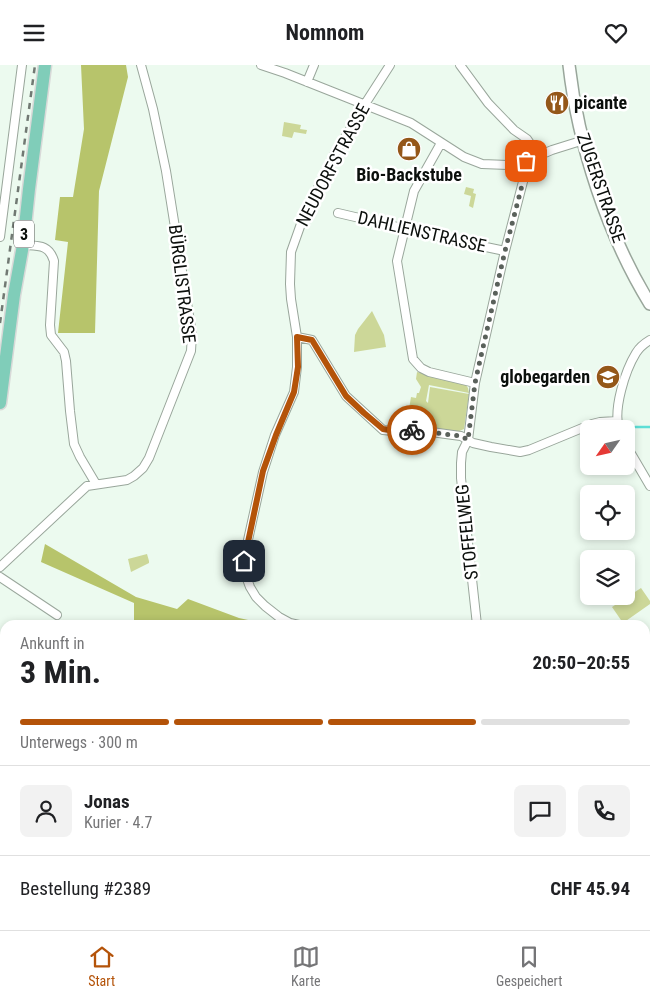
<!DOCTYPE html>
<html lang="de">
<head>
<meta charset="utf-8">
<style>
	:root { --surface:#fff; --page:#f2f2f2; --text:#202124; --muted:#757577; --line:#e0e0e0; --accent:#b45309 }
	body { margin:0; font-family:"Roboto Condensed",sans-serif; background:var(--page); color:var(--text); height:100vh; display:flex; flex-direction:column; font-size:19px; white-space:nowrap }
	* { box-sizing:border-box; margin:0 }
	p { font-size:16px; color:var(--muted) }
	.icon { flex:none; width:28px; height:28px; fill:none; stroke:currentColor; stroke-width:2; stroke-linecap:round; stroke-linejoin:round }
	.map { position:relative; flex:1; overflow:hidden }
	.panel { position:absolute; left:0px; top:555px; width:650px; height:310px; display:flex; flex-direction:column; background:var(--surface); border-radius:15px 15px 0 0; box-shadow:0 2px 8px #0003 }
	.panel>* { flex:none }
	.needle { width:32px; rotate:236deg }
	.fabs { position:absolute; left:580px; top:355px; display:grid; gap:10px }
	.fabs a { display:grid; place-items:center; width:55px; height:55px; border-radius:8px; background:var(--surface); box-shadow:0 2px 8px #0003; font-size:25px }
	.pin { position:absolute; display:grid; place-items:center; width:42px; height:42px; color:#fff; margin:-21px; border-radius:10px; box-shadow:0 2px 8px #0006 }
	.courier { position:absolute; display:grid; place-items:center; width:50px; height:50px; margin:-25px; border:4px solid #b45309; border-radius:50%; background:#fff; color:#222; box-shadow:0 1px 6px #0007 }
	.head em { font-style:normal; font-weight:700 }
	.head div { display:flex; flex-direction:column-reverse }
	.head { display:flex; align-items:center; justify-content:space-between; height:85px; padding:0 20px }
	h1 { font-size:32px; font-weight:700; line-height:38px }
	.bar { display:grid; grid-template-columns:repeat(4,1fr); gap:8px 5px; align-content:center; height:60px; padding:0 20px }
	.bar i { height:6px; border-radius:4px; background:var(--line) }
	.bar .selected { background:var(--accent) }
	.bar p { grid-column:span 4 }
	.line { display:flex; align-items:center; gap:12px; padding:0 20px; border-top:1px solid var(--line) }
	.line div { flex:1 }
	.round { display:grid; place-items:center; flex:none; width:52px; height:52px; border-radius:8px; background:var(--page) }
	header { display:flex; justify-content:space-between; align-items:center; height:65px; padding:0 20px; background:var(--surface); font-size:22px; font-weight:700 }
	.tabs { display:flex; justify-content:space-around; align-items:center; height:70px; border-top:1px solid var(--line); background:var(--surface); font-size:14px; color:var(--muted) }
	.tabs a { display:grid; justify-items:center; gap:2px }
	.tabs .selected { color:var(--accent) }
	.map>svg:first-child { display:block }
	.green { fill:#ccd798 }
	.forest { fill:#b7c46b }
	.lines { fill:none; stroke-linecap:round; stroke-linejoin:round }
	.stream { stroke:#5ddfd6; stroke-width:2.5 }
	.minor-casing { stroke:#99a69b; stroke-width:10 }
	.secondary-casing { stroke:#99a69b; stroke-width:14 }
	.primary-casing { stroke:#d8d9d8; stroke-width:15 }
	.minor { stroke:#fff; stroke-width:8 }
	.secondary { stroke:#fff; stroke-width:11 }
	.primary { stroke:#80cdb9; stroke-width:12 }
	.rail { stroke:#717973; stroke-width:2.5; stroke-dasharray:6 6; stroke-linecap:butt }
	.done { stroke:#5a615b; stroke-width:5; stroke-dasharray:0 9 }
	.route { stroke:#b45309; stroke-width:6 }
	.labels { text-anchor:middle; stroke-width:5; stroke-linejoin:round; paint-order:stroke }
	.shield { fill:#fff; stroke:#545755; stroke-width:1 }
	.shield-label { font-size:16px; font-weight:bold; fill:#0b0f0c }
	.poi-label { font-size:18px; font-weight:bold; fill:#0b0f0c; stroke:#fff; text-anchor:start }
	.street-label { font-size:18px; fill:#0b0f0c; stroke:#fff }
</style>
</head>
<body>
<header><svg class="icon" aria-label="menu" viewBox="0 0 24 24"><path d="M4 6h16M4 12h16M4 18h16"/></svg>Nomnom<svg class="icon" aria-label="heart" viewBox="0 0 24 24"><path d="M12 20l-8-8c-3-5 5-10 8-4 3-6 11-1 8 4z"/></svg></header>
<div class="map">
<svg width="650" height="865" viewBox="0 0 650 865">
	<rect width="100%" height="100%" fill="#ecfaef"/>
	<path class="green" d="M284,57L301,60L300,64L307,65L306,69L294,67L292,73L282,71Z
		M466,122L474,124L473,128L476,129L473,143L469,141L471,131L464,129Z
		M372,246L384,270L386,282L354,287L355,270L358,264Z
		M417,307L466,320L468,323L469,328L429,320L426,336L428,338L430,322L469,329L464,364L457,367L424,363L426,347L409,344L411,332L416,333L417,328H419L421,322L416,314Z
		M147,489L149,496V498L131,507L128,494Z
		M641,523L650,536V539L623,558L612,542Z
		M645,751H650V821L645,837Z
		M217,860H394L393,865H208Z
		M501,860H638L636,865H500L501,864Z"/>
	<path class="forest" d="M81,0H126L128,12L99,126L95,268H58L68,177L55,175L60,132H73L84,64Z
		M45,479L136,532L177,544L188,534L239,553L270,560H134V538L41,497Z"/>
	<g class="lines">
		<path class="stream" d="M635,362H650
			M499,860L500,865"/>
		<g class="minor-casing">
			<path id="minor" d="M261,0L285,8L411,58L464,92L482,99L508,100L526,96L552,85L584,75
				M460,0L488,38L514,65L527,74L538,90
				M307,17L314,0
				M441,78L414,126L397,196L413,294L421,303L429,307L475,318
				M338,148L462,177L505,186
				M0,172L22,0
				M23,180C38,181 49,179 54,196L50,260L51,270L64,287L66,296L70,346L74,379L80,392L96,419
				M297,272L312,275L346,331L383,365L403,367L408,365L424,366L453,370L461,371L473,378L491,382L520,387L529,385L592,359L600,357L617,356
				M619,364C613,344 625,306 636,288C639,283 645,278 650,275
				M626,380L650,421
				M0,502L87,421L127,415L134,411L143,403L149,393L191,286L192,269L166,106L153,44L141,0
				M0,512L57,550
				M299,560L290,558L279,552L265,541L256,532L250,522L244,506L246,484L263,407L275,370L294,327L297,302V272L291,234L290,219L291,187L302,156L335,88L358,52L365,39L390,0
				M477,560L461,413V398L462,387L468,375L475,318L505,186L526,105V96
				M645,618H650
				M0,648L5,647
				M67,865V860"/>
		</g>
		<g class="secondary-casing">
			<path id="secondary" d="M569,0C578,80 608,171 650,239"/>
		</g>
		<g class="primary-casing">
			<path id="primary" d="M0,338L14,230L23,180L29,124L45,0"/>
		</g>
		<use href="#minor" class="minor"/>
		<use href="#secondary" class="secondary"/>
		<use href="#primary" class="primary"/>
		<path class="rail" d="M0,258L35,0"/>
	</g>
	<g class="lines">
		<path class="done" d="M412,365L461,371L468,375L475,318L479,300L505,186L526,105V96"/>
		<path class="route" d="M244,496L263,406L276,370L294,327L298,302L297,272L312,275L346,331L364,348L383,364L402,367L408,365H412"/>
	</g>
	<defs>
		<g id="restaurant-disc" transform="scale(1.25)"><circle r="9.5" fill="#945719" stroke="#fff"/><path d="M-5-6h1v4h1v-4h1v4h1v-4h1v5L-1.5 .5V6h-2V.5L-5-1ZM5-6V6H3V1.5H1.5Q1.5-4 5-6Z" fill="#fff"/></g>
		<g id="shop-disc" transform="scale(1.25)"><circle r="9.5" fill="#945719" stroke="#fff"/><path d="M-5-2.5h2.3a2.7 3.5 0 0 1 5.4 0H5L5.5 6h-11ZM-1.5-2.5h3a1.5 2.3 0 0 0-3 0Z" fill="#fff"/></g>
		<g id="school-disc" transform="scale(1.25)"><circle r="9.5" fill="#945719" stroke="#fff"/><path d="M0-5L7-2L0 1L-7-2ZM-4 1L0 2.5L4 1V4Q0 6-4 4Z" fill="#fff"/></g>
	</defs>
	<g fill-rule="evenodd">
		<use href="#restaurant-disc" x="557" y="38"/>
		<use href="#shop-disc" x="409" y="84"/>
		<use href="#school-disc" x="608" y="312"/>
	</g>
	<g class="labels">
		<rect class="shield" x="14" y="155.5" width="20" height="27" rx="4"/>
		<g class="shield-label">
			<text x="24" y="175">3</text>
		</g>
		<g class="poi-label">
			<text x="574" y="44">picante</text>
			<text x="409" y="116" text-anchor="middle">Bio-Backstube</text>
			<text x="590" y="318" text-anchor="end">globegarden</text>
		</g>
		<g class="street-label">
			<text transform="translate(333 100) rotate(-62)" y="6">NEUDORFSTRASSE</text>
			<text transform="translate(601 123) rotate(71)" y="6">ZUGERSTRASSE</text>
			<text transform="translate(422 167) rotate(13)" y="6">DAHLIENSTRASSE</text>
			<text transform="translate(182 219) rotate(83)" y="6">BÜRGLISTRASSE</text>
			<text transform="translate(467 467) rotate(-96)" y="6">STOFFELWEG</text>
		</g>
	</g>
</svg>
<div class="fabs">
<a><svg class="needle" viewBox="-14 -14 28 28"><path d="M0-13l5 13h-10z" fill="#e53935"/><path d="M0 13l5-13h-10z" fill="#757577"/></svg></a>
<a><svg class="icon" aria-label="locate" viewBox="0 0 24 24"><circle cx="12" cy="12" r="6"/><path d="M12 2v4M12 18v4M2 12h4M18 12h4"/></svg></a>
<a><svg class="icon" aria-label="layers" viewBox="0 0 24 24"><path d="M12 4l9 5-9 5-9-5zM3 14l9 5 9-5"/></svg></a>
</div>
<div class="pin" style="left:526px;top:96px;background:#ea580c"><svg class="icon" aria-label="bag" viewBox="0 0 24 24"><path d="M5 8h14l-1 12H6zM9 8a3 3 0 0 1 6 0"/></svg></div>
<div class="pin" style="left:244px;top:496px;background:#1f2937"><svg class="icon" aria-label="home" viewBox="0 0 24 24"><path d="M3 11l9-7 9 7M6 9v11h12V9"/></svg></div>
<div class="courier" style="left:412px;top:365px"><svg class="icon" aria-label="bike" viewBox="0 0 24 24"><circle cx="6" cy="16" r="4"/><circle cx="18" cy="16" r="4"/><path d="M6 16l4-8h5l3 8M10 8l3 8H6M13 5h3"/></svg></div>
<section class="panel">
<div class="head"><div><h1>3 Min.</h1><p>Ankunft in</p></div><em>20:50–20:55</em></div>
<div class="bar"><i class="selected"></i><i class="selected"></i><i class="selected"></i><i></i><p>Unterwegs · 300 m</p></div>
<div class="line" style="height:90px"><a class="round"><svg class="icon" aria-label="person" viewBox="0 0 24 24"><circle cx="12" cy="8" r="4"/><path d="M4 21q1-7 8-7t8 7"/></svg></a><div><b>Jonas</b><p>Kurier · 4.7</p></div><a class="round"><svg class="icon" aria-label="chat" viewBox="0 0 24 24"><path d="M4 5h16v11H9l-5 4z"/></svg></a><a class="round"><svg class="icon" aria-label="phone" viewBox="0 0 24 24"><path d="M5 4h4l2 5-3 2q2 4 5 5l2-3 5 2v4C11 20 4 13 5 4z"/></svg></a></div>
<div class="line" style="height:65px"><div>Bestellung #2389</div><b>CHF 45.94</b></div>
</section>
</div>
<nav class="tabs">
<a class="selected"><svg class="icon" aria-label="home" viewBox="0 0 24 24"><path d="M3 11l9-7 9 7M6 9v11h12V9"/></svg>Start</a>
<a><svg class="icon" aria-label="map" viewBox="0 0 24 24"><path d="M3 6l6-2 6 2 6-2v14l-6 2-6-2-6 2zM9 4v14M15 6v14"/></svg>Karte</a>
<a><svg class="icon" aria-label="saved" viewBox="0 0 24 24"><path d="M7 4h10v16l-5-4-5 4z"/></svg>Gespeichert</a>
</nav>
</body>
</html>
